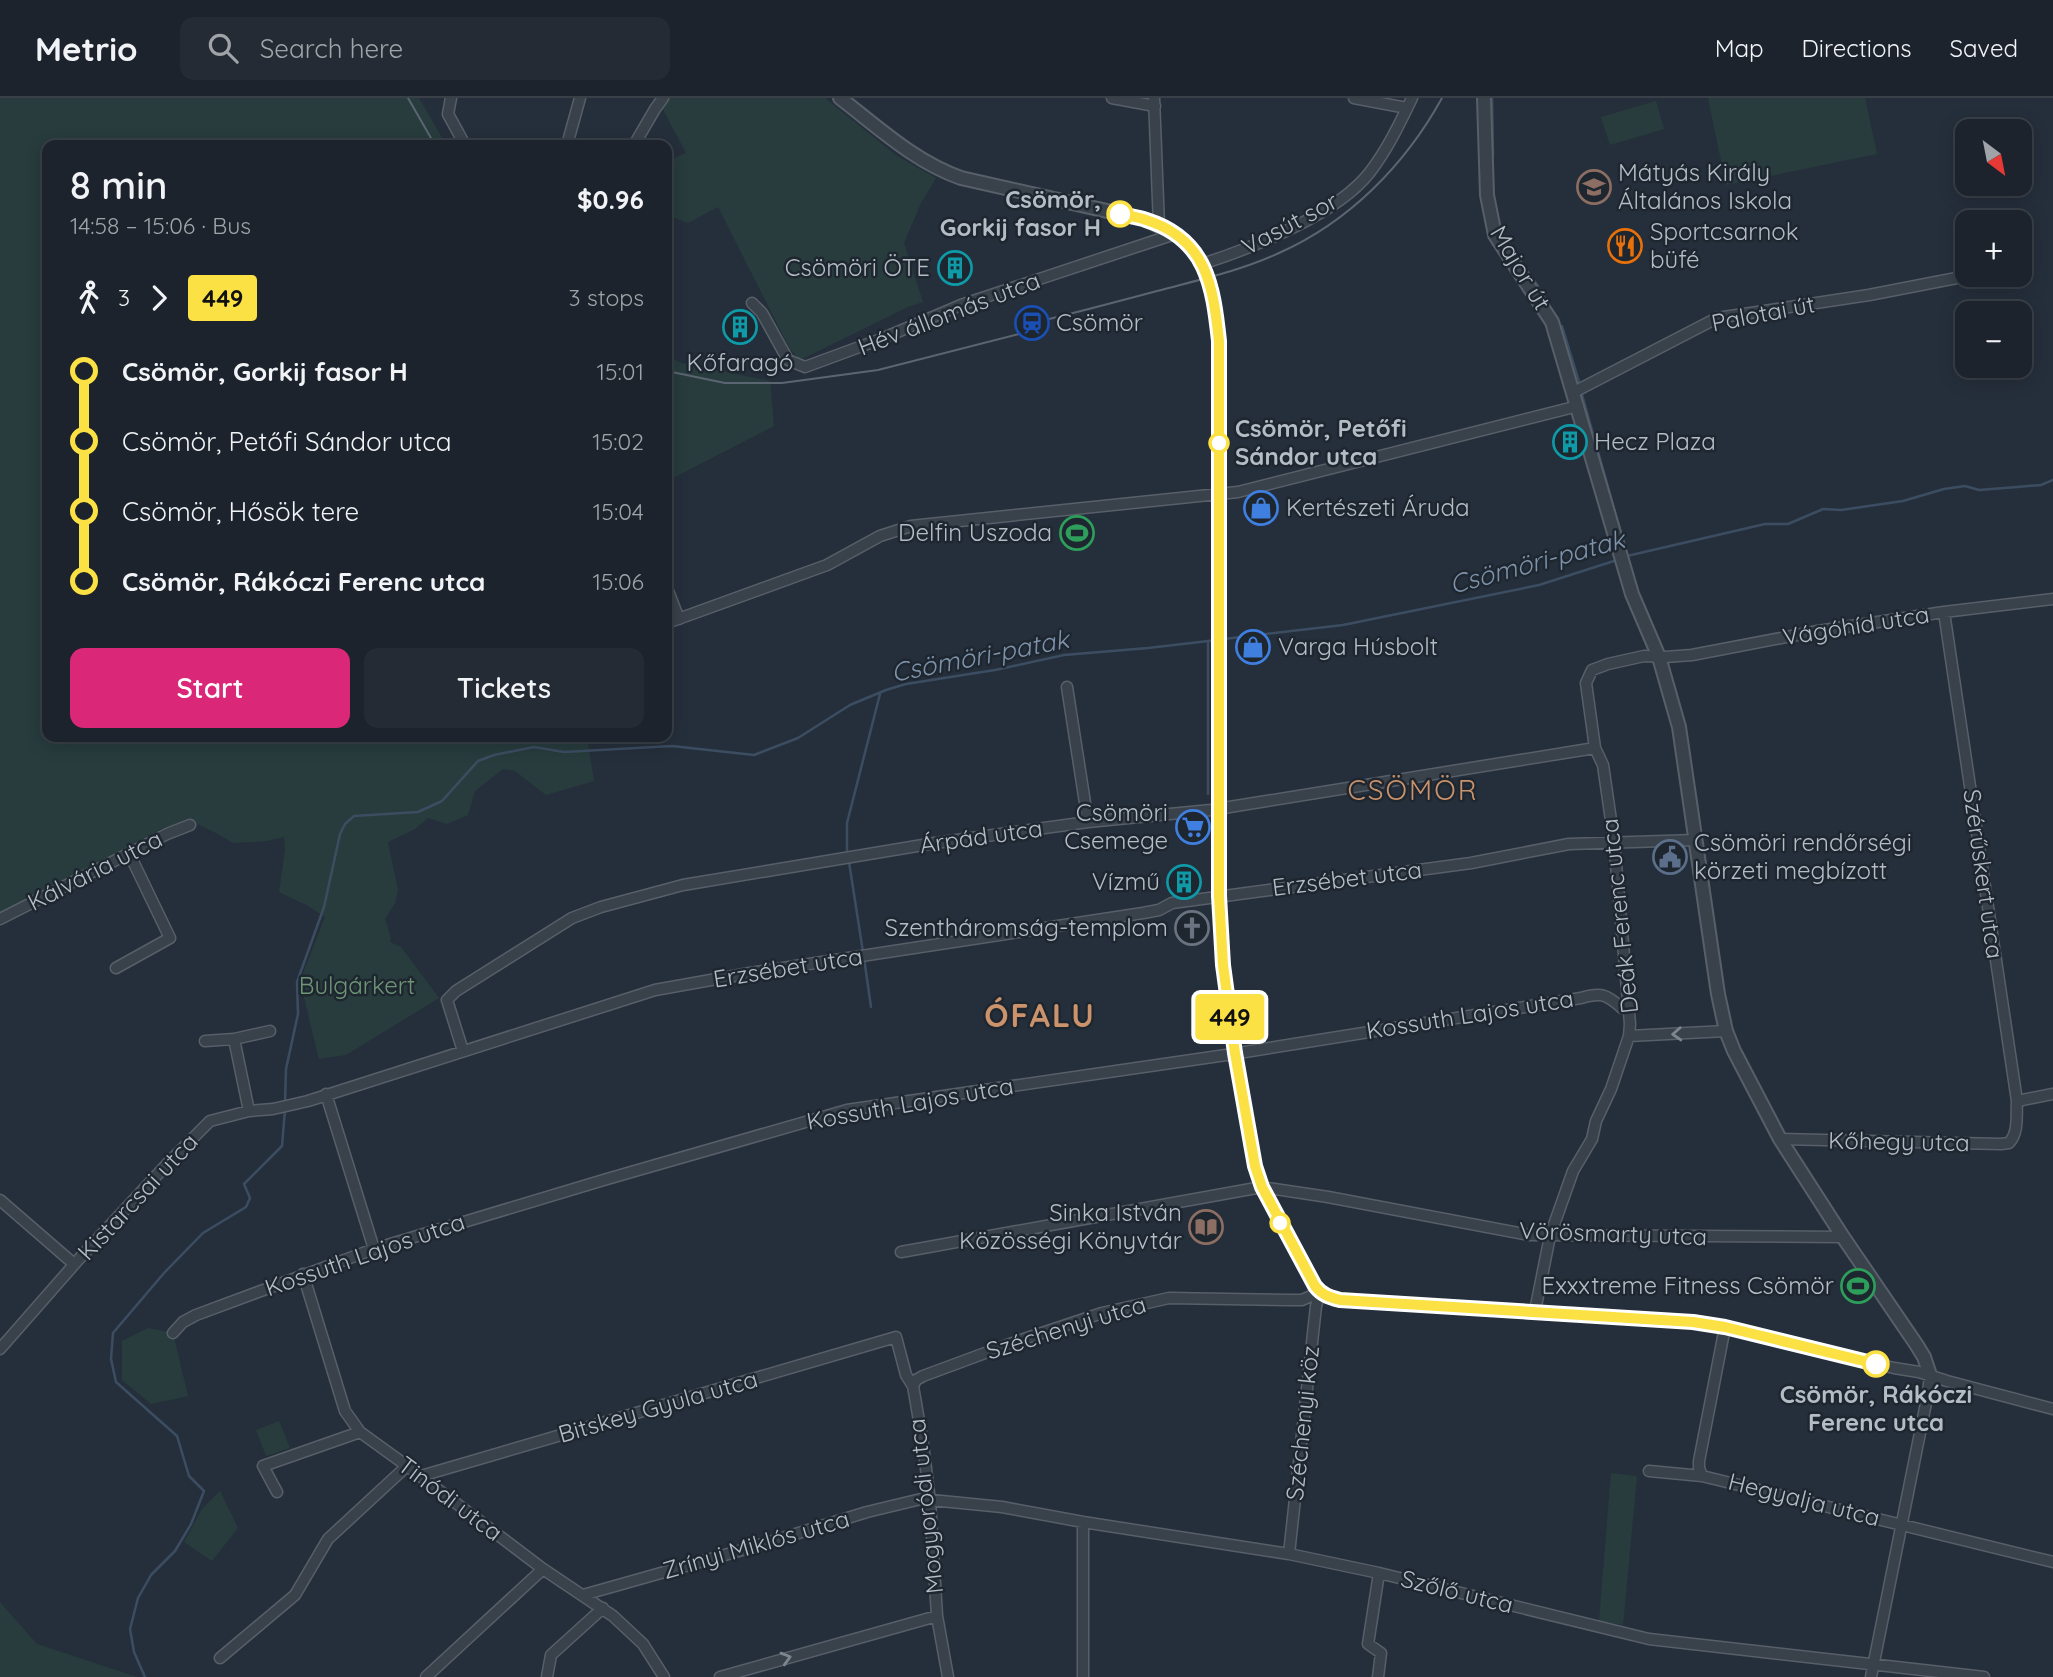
<!DOCTYPE html>
<html lang="en">
<head>
<meta charset="utf-8">
<style>
	:root { --surface:#1c232c; --page:#252b34; --text:#f1f3f6; --muted:#a0a4a9; --line:#3a4048; --accent:#db2777 }
	body { margin:0; font-family:Quicksand,sans-serif; background:var(--page); color:var(--text); height:100vh; display:flex; flex-direction:column; font-size:26px; white-space:nowrap }
	* { box-sizing:border-box; margin:0 }
	p { font-size:23px; color:var(--muted) }
	.icon { flex:none; width:38px; height:38px; fill:none; stroke:currentColor; stroke-width:2; stroke-linecap:round; stroke-linejoin:round }
	.map { position:relative; flex:1; overflow:hidden }
	.details { position:absolute; left:42px; top:42px; width:630px; height:602px; display:flex; flex-direction:column; background:var(--surface); border-radius:14px; box-shadow:0 4px 18px #0003,0 0 0 2px var(--line) }
	.details>* { flex:none }
	.badge { padding:0 14px; border-radius:5px; font-size:24px; line-height:46px }
	.needle { width:46px; rotate:148deg }
	.tools { position:absolute; left:1955px; top:21px; display:grid; gap:14px }
	.tools a { display:grid; place-items:center; width:77px; height:77px; border-radius:14px; background:var(--surface); box-shadow:0 4px 18px #0003,0 0 0 2px var(--line); font-size:35px }
	.map>.badge { position:absolute; translate:-50% -50%; box-shadow:0 0 0 4px #fff }
	.legs { display:flex; align-items:center; gap:10px; height:77px; padding:0 28px; font-size:23px }
	.legs p { margin-inline-start:auto }
	.headline { display:flex; align-items:center; justify-content:space-between; height:119px; padding:0 28px }
	h1 { font-size:38px; font-weight:600; line-height:52px }
	.action { display:flex; gap:14px; margin-top:auto; padding:14px 28px }
	.action a { flex:1; height:80px; border-radius:14px; background:var(--accent); color:#fff; font-size:28px; font-weight:600; line-height:80px; text-align:center }
	.action a+a { background:var(--page); color:var(--text) }
	ul { padding:0 28px; list-style:none }
	li { display:flex; align-items:center; gap:24px; height:70px; font-size:26px }
	li i { display:grid; place-items:center; width:10px; height:100%; margin:0 9px; background:currentColor }
	li i::after { content:''; width:18px; height:18px; margin:-9px; border:5px solid; border-radius:50%; background:var(--surface) }
	li p { margin-inline-start:auto }
	li:first-child i { background:linear-gradient(#0000 50%,currentColor 0) }
	li:last-child i { background:linear-gradient(currentColor 50%,#0000 0) }
	header { display:flex; align-items:center; gap:42px; box-sizing:border-box; height:98px; padding:0 35px; background:var(--surface); border-bottom:2px solid var(--line) }
	header strong { font-size:33px }
	nav { display:flex; gap:38px; margin-inline-start:auto; font-size:24px }
	.search { width:490px; height:63px; background:var(--page); display:flex; align-items:center; gap:18px; box-sizing:border-box; padding:0 24px; border-radius:14px; color:var(--muted); font-size:26px }
	.map>svg:first-child { display:block }
	.green { fill:#283c3d }
	.lines { fill:none; stroke-linecap:round; stroke-linejoin:round }
	.stream { stroke:#3c4d62; stroke-width:2.5 }
	.minor-casing { stroke:#575f69; stroke-width:13 }
	.tertiary-casing { stroke:#575f69; stroke-width:16 }
	.minor { stroke:#39414b; stroke-width:10 }
	.tertiary { stroke:#39414b; stroke-width:12 }
	.tram { stroke:#5b6572; stroke-width:2 }
	.oneway { stroke:#7d858f }
	.line-1-casing { stroke:#fff; stroke-width:16 }
	.line-1 { stroke:#fbe143; stroke-width:10 }
	.stop-1-dot { fill:#fff; stroke:#fbe143; stroke-width:3.5 }
	.labels { text-anchor:middle; stroke-width:5; stroke-linejoin:round; paint-order:stroke }
	.poi-label { font-size:24px; fill:#b4bcc6; stroke:#1e2630; text-anchor:start }
	.stop-label { font-size:24px; font-weight:bold; fill:#b4bcc6; stroke:#1e2630; text-anchor:end }
	.street-label { font-size:24px; fill:#b4bcc6; stroke:#1e2630 }
	.park-label { font-size:24px; fill:#6e9576; stroke:#1e2630 }
	.water-label { font-size:26px; font-style:italic; fill:#7e93ab; stroke:#1e2630 }
	.quarter-label { font-size:28px; letter-spacing:2px; fill:#cb936b; stroke:#1e2630 }
	.district-label { font-size:32px; font-weight:bold; letter-spacing:2px; fill:#cb936b; stroke:#1e2630 }
</style>
</head>
<body>
<header>
<strong>Metrio</strong>
<div class="search"><svg class="icon" aria-label="search" viewBox="0 0 24 24"><circle cx="10" cy="10" r="6"/><path d="M15 15l6 6"/></svg>Search here</div>
<nav><a>Map</a><a>Directions</a><a>Saved</a></nav>
</header>
<div class="map">
<svg width="2053" height="1579" viewBox="0 0 2053 1579">
	<rect width="100%" height="100%" fill="#252f3b"/>
	<path class="green" d="M0,0H419L446,47H47V639H587L594,683L546,697L515,673L503,671L475,693L468,717L447,726L428,720L415,731L388,744L398,792L395,805L385,821L391,840L390,844L401,849L439,900L346,957L319,961L300,883L325,819L308,808L279,794L285,752L284,739L267,743L233,745L218,736L193,724L190,727L165,729L0,815Z
		M667,0H825L897,58L936,80L921,105L904,145L923,204L908,209L800,262L790,251L718,109L688,125L670,118L667,123V63L686,55L661,8Z
		M1708,0H1865L1877,56L1726,87Z
		M1656,3L1664,31L1610,47L1601,19Z
		M667,258L682,265L770,283L774,328L667,383Z
		M148,1230L173,1235L188,1298L151,1306L122,1282V1243Z
		M279,1323L290,1350L266,1358L256,1332Z
		M1611,1375L1637,1378L1623,1527L1599,1523Z
		M220,1393L238,1430L212,1463L184,1444L202,1411Z
		M0,1504L37,1546L137,1579H0Z"/>
	<g class="lines">
		<path class="stream" d="M1492,0L1493,58
			M1517,159L1538,188
			M1562,228L1580,287
			M1581,293L1636,489
			M1627,458L1765,426H1788L1823,411L1841,412L1903,403L1944,391L1965,388L1979,392L2017,389L2041,387L2053,382
			M1224,541L1343,527L1539,487L1617,462
			M1670,574L1677,598
			M1208,696V543
			M847,757V725L880,596
			M849,764L863,854
			M864,860L871,909
			M285,1005L286,971L298,916L297,884L324,809L340,736L345,726L354,718L418,714L442,703L478,663L494,657L534,649L564,654L672,648L754,657L798,640L850,607L886,592L906,586L995,572L1064,557L1148,550L1217,542
			M145,1579L134,1554L130,1531L138,1500L151,1477L175,1453L191,1426L204,1393L189,1378L177,1338L116,1284L111,1261L113,1235L164,1175L203,1135L246,1109L250,1100L244,1086L282,1048L285,1012"/>
		<g class="minor-casing">
			<path id="minor" d="M451,0L448,16L465,47
				M1112,0L1155,8
				M1154,0L1159,128
				M1354,0L1407,10
				M567,47L580,0
				M634,47L655,11L663,0
				M1202,166C1252,150 1338,116 1370,74C1387,52 1400,25 1412,0
				M752,205L762,215L788,262L805,269L881,241L961,207L1175,136C1211,162 1215,202 1219,243V798L1223,867L1235,955L1255,1068L1262,1089L1315,1188L1320,1194L1329,1199L1340,1201L1709,1226L1894,1270L1919,1274L1947,1283L2053,1311
				M1574,294L1717,220L1869,197L1967,178
				M667,490L679,521
				M667,525L827,467L880,438L911,428L1238,394L1578,308
				M1067,589L1088,724
				M0,821L167,736L190,727
				M116,870L170,840L129,755
				M1629,938L1726,933
				M205,943L234,941
				M463,953L447,902L456,893L572,820L601,809L683,787L935,745L1088,724L1211,712L1595,650
				M326,996L374,1151
				M2017,1003L2053,996
				M249,1013L234,941L270,933
				M1780,1041L2001,1046L2009,1045C2019,1034 2016,1018 2017,1003L1944,514
				M0,1102L74,1166
				M901,1154L1262,1089L1328,1099L1529,1137L1843,1139
				M303,1176L345,1313L360,1334L407,1368L543,1471L613,1518L643,1546L664,1579
				M1535,1213L1550,1138L1573,1073L1592,1041L1596,1023L1611,991L1629,938L1630,926L1614,743L1603,667L1595,650L1586,585L1592,572L1608,566L1644,558L1665,559L1692,557L1818,533L1944,514L2053,501
				M1725,1229L1699,1363V1370L1702,1378L2053,1464
				M173,1235L183,1224L196,1217L374,1151L607,1081L847,1012L1226,957L1581,900C1601,894 1606,896 1622,910L1630,909
				M0,1251L79,1161L169,1064L210,1023L249,1013L273,1011L308,1003L655,892L750,875L1143,815L1159,812L1172,805L1471,765L1569,746L1696,742
				M913,1288L916,1282L923,1278L1015,1244L1102,1215L1169,1200L1291,1202H1302L1320,1194
				M1649,1373L1702,1378
				M421,1378L896,1239L906,1277L913,1288L923,1346L930,1403L937,1518L948,1579
				M277,1394L263,1368L360,1334
				M1083,1424V1579
				M1289,1456L1316,1208L1320,1194
				M583,1497L753,1449L867,1414L921,1401L1002,1409L1083,1424L1289,1456L1379,1475L1649,1541L1984,1579
				M220,1560L295,1497L328,1441L407,1368
				M426,1579L543,1471
				M547,1579L551,1557L603,1510
				M720,1579L937,1518
				M1378,1579L1381,1555L1368,1546L1379,1475
				M1871,1579L1928,1295L1930,1277"/>
		</g>
		<g class="tertiary-casing">
			<path id="tertiary" d="M840,0C879,30 915,64 961,80L1147,122L1175,136
				M1484,0L1487,97L1495,137L1552,224L1632,496L1659,559L1679,629L1718,896L1726,933L1734,953L1780,1041L1843,1139L1916,1246L1924,1259L1930,1277"/>
		</g>
		<use href="#minor" class="minor"/>
		<use href="#tertiary" class="tertiary"/>
		<path class="tram" d="M408,0L435,47
			M1033,225C1074,215 1116,204 1157,193C1198,182 1240,173 1279,155C1349,124 1405,67 1442,0
			M667,273L725,285H782L878,272L1035,232"/>
	</g>
	<defs><path id="oneway-chevron" d="M-2-3.5L2.5 0L-2 3.5" fill="none" stroke-width="1.6" stroke-linecap="round" stroke-linejoin="round" transform="scale(1.75)"/></defs>
	<g class="oneway">
		<use href="#oneway-chevron" transform="translate(1677 936) rotate(177)"/>
		<use href="#oneway-chevron" transform="translate(786 1560) rotate(-16)"/>
	</g>
	<g class="lines">
		<g class="line-1-casing">
			<path id="line-1" d="M1120,116C1128,118 1138,119 1146,122C1207,141 1213,188 1219,243V798L1223,867L1235,955L1255,1068L1262,1089L1315,1188C1322,1197 1329,1199 1340,1202L1693,1224L1725,1229L1876,1266"/>
		</g>
		<use href="#line-1" class="line-1"/>
	</g>
	<defs>
		<g id="school-ring" transform="scale(1.75)"><circle r="9.5" fill="#1e2630" stroke="#8d6e63" stroke-width="1.5"/><path d="M0-5L7-2L0 1L-7-2ZM-4 1L0 2.5L4 1V4Q0 6-4 4Z" fill="#8d6e63"/></g>
		<g id="restaurant-ring" transform="scale(1.75)"><circle r="9.5" fill="#1e2630" stroke="#e8710a" stroke-width="1.5"/><path d="M-5-6h1v4h1v-4h1v4h1v-4h1v5L-1.5 .5V6h-2V.5L-5-1ZM5-6V6H3V1.5H1.5Q1.5-4 5-6Z" fill="#e8710a"/></g>
		<g id="building-ring" transform="scale(1.75)"><circle r="9.5" fill="#1e2630" stroke="#0f9aa8" stroke-width="1.5"/><path d="M-4-6H4V6H1V3H-1V6H-4ZM-2.5-4.3h1.7v1.8h-1.7ZM.8-4.3h1.7v1.8H.8ZM-2.5-1h1.7V.8h-1.7ZM.8-1h1.7V.8H.8Z" fill="#0f9aa8"/></g>
		<g id="station-ring" transform="scale(1.75)"><circle r="9.5" fill="#1e2630" stroke="#1a4fb4" stroke-width="1.5"/><path d="M-3-6H3Q5-6 5-4V2Q5 4 3 4L4.5 6H3L1.5 4h-3L-3 6H-4.5L-3 4Q-5 4-5 2V-4Q-5-6-3-6ZM-3.5-4v3h7v-3ZM-3.5 1v1.5H-2V1ZM2 1v1.5H3.5V1Z" fill="#1a4fb4"/></g>
		<g id="shop-ring" transform="scale(1.75)"><circle r="9.5" fill="#1e2630" stroke="#3f7fe0" stroke-width="1.5"/><path d="M-5-2.5h2.3a2.7 3.5 0 0 1 5.4 0H5L5.5 6h-11ZM-1.5-2.5h3a1.5 2.3 0 0 0-3 0Z" fill="#3f7fe0"/></g>
		<g id="stadium-ring" transform="scale(1.75)"><circle r="9.5" fill="#1e2630" stroke="#2e9e5b" stroke-width="1.5"/><path d="M0-5a6.5 5 0 1 0 0 10a6.5 5 0 1 0 0-10ZM-3.5-1.8h7v3.6h-7Z" fill="#2e9e5b"/></g>
		<g id="supermarket-ring" transform="scale(1.75)"><circle r="9.5" fill="#1e2630" stroke="#3f7fe0" stroke-width="1.5"/><path d="M-6-5.5h2.5l.6 2H6L4.5 2H-2.5L-4.4-4H-6ZM-1.5 3.2a1.3 1.3 0 1 0 .1 0ZM3 3.2a1.3 1.3 0 1 0 .1 0Z" fill="#3f7fe0"/></g>
		<g id="civic-ring" transform="scale(1.75)"><circle r="9.5" fill="#1e2630" stroke="#5c6f8a" stroke-width="1.5"/><path d="M-.6-6.5H3V-4.5H.6V-3L4-1V1h2V6H-6V1h2V-1L-.6-3ZM-1.2 2.5V6h2.4V2.5Z" fill="#5c6f8a"/></g>
		<g id="church-ring" transform="scale(1.75)"><circle r="9.5" fill="#1e2630" stroke="#6b7280" stroke-width="1.5"/><path d="M-1.2-6h2.4v3.5h3.3v2.4h-3.3V6h-2.4V-.1h-3.3v-2.4h3.3Z" fill="#6b7280"/></g>
		<g id="library-ring" transform="scale(1.75)"><circle r="9.5" fill="#1e2630" stroke="#8d6e63" stroke-width="1.5"/><path d="M-6-4Q-3-5.5-.7-3.5V5Q-3 3-6 4ZM6-4Q3-5.5 .7-3.5V5Q3 3 6 4Z" fill="#8d6e63"/></g>
	</defs>
	<g fill-rule="evenodd">
		<use href="#school-ring" x="1594" y="89"/>
		<use href="#restaurant-ring" x="1625" y="148"/>
		<use href="#building-ring" x="955" y="170"/>
		<use href="#station-ring" x="1032" y="225"/>
		<use href="#building-ring" x="740" y="229"/>
		<use href="#building-ring" x="1570" y="344"/>
		<use href="#shop-ring" x="1261" y="410"/>
		<use href="#stadium-ring" x="1077" y="435"/>
		<use href="#shop-ring" x="1253" y="549"/>
		<use href="#supermarket-ring" x="1193" y="729"/>
		<use href="#civic-ring" x="1670" y="759"/>
		<use href="#building-ring" x="1184" y="784"/>
		<use href="#church-ring" x="1192" y="830"/>
		<use href="#library-ring" x="1206" y="1129"/>
		<use href="#stadium-ring" x="1858" y="1188"/>
	</g>
	<g class="stop-1-dot">
		<circle cx="1120" cy="116" r="12"/>
		<circle cx="1219" cy="345" r="9"/>
		<circle cx="1280" cy="1125" r="9"/>
		<circle cx="1876" cy="1266" r="12"/>
	</g>
	<g class="labels">
		<g class="poi-label">
			<text x="1618" y="83">Mátyás Király<tspan x="1618" dy="28">Általános Iskola</tspan></text>
			<text x="1650" y="142">Sportcsarnok<tspan x="1650" dy="28">büfé</tspan></text>
			<text x="930" y="178" text-anchor="end">Csömöri ÖTE</text>
			<text x="1056" y="233">Csömör</text>
			<text x="740" y="273" text-anchor="middle">Kőfaragó</text>
			<text x="1594" y="352">Hecz Plaza</text>
			<text x="1286" y="418">Kertészeti Áruda</text>
			<text x="1052" y="443" text-anchor="end">Delfin Uszoda</text>
			<text x="1278" y="557">Varga Húsbolt</text>
			<text x="1168" y="723" text-anchor="end">Csömöri<tspan x="1168" dy="28">Csemege</tspan></text>
			<text x="1694" y="753">Csömöri rendőrségi<tspan x="1694" dy="28">körzeti megbízott</tspan></text>
			<text x="1160" y="792" text-anchor="end">Vízmű</text>
			<text x="1168" y="838" text-anchor="end">Szentháromság-templom</text>
			<text x="1182" y="1123" text-anchor="end">Sinka István<tspan x="1182" dy="28">Közösségi Könyvtár</tspan></text>
			<text x="1834" y="1196" text-anchor="end">Exxxtreme Fitness Csömör</text>
		</g>
		<g class="stop-label">
			<text x="1101" y="110">Csömör,<tspan x="1101" dy="28">Gorkij fasor H</tspan></text>
			<text x="1235" y="339" text-anchor="start">Csömör, Petőfi<tspan x="1235" dy="28">Sándor utca</tspan></text>
			<text x="1876" y="1305" text-anchor="middle">Csömör, Rákóczi<tspan x="1876" dy="28">Ferenc utca</tspan></text>
		</g>
		<g class="street-label">
			<text transform="translate(1290 126) rotate(-28)" y="8">Vasút sor</text>
			<text transform="translate(1520 170) rotate(59)" y="8">Major út</text>
			<text transform="translate(949 216) rotate(-21)" y="8">Hév állomás utca</text>
			<text transform="translate(1763 216) rotate(-11)" y="8">Palotai út</text>
			<text transform="translate(1856 528) rotate(-9)" y="8">Vágóhíd utca</text>
			<text transform="translate(981 739) rotate(-8)" y="8">Árpád utca</text>
			<text transform="translate(95 773) rotate(-27)" y="8">Kálvária utca</text>
			<text transform="translate(1983 776) rotate(82)" y="8">Szérűskert utca</text>
			<text transform="translate(1347 781) rotate(-7)" y="8">Erzsébet utca</text>
			<text transform="translate(1620 818) rotate(-96)" y="8">Deák Ferenc utca</text>
			<text transform="translate(788 870) rotate(-9)" y="8">Erzsébet utca</text>
			<text transform="translate(1470 917) rotate(-9)" y="8">Kossuth Lajos utca</text>
			<text transform="translate(910 1006) rotate(-10)" y="8">Kossuth Lajos utca</text>
			<text transform="translate(1899 1044) rotate(1)" y="8">Kőhegy utca</text>
			<text transform="translate(138 1099) rotate(-47)" y="8">Kistarcsai utca</text>
			<text transform="translate(1613 1136) rotate(2)" y="8">Vörösmarty utca</text>
			<text transform="translate(365 1157) rotate(-19)" y="8">Kossuth Lajos utca</text>
			<text transform="translate(1066 1230) rotate(-17)" y="8">Széchenyi utca</text>
			<text transform="translate(658 1309) rotate(-16)" y="8">Bitskey Gyula utca</text>
			<text transform="translate(1303 1325) rotate(-84)" y="8">Széchenyi köz</text>
			<text transform="translate(450 1401) rotate(37)" y="8">Tinódi utca</text>
			<text transform="translate(1804 1402) rotate(14)" y="8">Hegyalja utca</text>
			<text transform="translate(926 1408) rotate(-96)" y="8">Mogyoródi utca</text>
			<text transform="translate(756 1447) rotate(-16)" y="8">Zrínyi Miklós utca</text>
			<text transform="translate(1457 1494) rotate(14)" y="8">Szőlő utca</text>
		</g>
		<g class="park-label">
			<text x="357" y="896">Bulgárkert</text>
		</g>
		<g class="water-label">
			<text transform="translate(1537 464) rotate(-15)" y="9">Csömöri-patak</text>
			<text transform="translate(980 558) rotate(-11)" y="9">Csömöri-patak</text>
		</g>
		<g class="quarter-label">
			<text x="1413" y="702">CSÖMÖR</text>
		</g>
		<g class="district-label">
			<text x="1040" y="929">ÓFALU</text>
		</g>
	</g>
</svg>
<div class="tools">
<a><svg class="needle" viewBox="-14 -14 28 28"><path d="M0-13l5 13h-10z" fill="#e53935"/><path d="M0 13l5-13h-10z" fill="#a0a4a9"/></svg></a>
<a>+</a>
<a>−</a>
</div>
<b class="badge" style="left:1230px;top:919px;background:#fbe143;color:#111">449</b>
<section class="details">
<div class="headline"><div><h1>8 min</h1><p>14:58 – 15:06 · Bus</p></div><b>$0.96</b></div>
<div class="legs"><svg class="icon" aria-label="walk" viewBox="0 0 24 24"><circle cx="13" cy="4" r="2"/><path d="M13 8l-2 6 4 7M11 14l-3 7M7 12l3-4h3l4 4"/></svg>3<svg class="icon" aria-label="forward" viewBox="0 0 24 24"><path d="M9 5l7 7-7 7"/></svg><b class="badge" style="background:#fbe143;color:#111">449</b><p>3 stops</p></div>
<ul>
<li><i style="color:#fbe143"></i><b>Csömör, Gorkij fasor H</b><p>15:01</p></li>
<li><i style="color:#fbe143"></i><span>Csömör, Petőfi Sándor utca</span><p>15:02</p></li>
<li><i style="color:#fbe143"></i><span>Csömör, Hősök tere</span><p>15:04</p></li>
<li><i style="color:#fbe143"></i><b>Csömör, Rákóczi Ferenc utca</b><p>15:06</p></li>
</ul>
<div class="action"><a>Start</a><a>Tickets</a></div>
</section>
</div>
</body>
</html>
